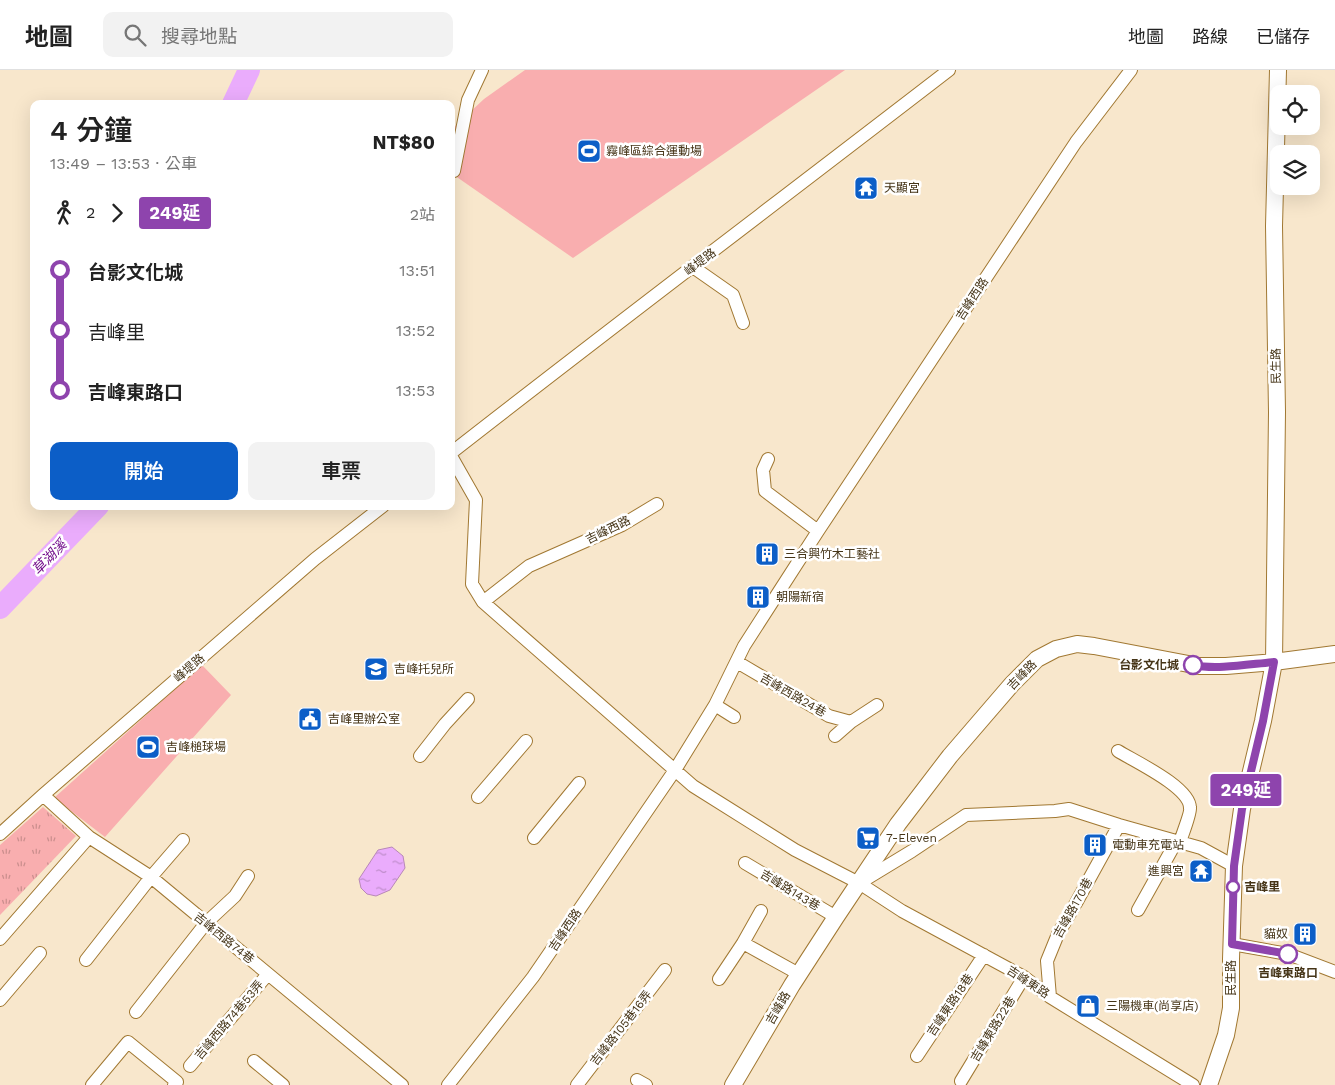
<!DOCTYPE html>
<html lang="zh-TW">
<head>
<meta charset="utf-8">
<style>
	:root { --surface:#fff; --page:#f2f2f2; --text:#222; --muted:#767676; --line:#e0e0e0; --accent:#0c5ec7 }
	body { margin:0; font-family:"Work Sans","Noto Sans TC",sans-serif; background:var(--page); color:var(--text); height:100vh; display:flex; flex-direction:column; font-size:19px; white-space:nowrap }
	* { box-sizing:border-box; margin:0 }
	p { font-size:16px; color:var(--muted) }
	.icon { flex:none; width:28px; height:28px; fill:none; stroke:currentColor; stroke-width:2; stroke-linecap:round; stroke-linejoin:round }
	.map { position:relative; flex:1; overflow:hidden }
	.details { position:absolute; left:30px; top:30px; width:425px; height:410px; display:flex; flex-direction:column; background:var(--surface); border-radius:10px; box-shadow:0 5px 20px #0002 }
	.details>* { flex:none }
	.badge { padding:0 10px; border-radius:4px; font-size:18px; line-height:32px }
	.fabs { position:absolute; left:1270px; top:15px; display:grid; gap:10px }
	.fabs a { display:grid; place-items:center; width:50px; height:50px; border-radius:10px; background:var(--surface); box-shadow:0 5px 20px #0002; font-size:25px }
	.map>.badge { position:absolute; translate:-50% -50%; box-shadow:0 0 0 2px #fff }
	.legs { display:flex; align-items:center; gap:8px; height:55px; padding:0 20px; font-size:16px }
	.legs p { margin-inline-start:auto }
	.overview { display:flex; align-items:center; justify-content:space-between; height:85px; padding:0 20px }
	h1 { font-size:28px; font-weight:600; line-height:38px }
	.action { display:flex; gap:10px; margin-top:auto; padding:10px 20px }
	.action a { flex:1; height:58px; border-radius:10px; background:var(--accent); color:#fff; font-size:20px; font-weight:600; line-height:58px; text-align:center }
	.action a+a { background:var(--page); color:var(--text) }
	ul { padding:0 20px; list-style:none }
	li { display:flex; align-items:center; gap:18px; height:60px; font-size:19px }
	li i { display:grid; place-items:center; width:8px; height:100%; margin:0 6px; background:currentColor }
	li i::after { content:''; width:12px; height:12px; margin:-6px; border:4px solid; border-radius:50%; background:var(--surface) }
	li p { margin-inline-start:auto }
	li:first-child i { background:linear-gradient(#0000 50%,currentColor 0) }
	li:last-child i { background:linear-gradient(currentColor 50%,#0000 0) }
	header { display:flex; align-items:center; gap:30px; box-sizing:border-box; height:70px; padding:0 25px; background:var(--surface); border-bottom:1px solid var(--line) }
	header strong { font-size:24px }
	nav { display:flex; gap:28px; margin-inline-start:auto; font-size:18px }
	.search { width:350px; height:45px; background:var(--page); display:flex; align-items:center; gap:12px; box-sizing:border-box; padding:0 18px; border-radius:10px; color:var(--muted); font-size:19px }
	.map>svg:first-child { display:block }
	.grass { fill:url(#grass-tufts) }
	.garden { fill:#f9aeaf }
	.water { fill:url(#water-ripples); stroke:#b888b7 }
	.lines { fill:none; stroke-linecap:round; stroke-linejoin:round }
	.river { stroke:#eaacfc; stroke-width:22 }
	.minor-casing { stroke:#a17832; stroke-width:14 }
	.tertiary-casing { stroke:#a17832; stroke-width:18 }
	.minor { stroke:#fff; stroke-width:12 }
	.tertiary { stroke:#fff; stroke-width:16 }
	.line-1-casing { stroke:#fff; stroke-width:11 }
	.line-1 { stroke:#8e44ad; stroke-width:8 }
	.stop-1-dot { fill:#fff; stroke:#8e44ad; stroke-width:2.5 }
	.labels { text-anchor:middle; stroke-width:5; stroke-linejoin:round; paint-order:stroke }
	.poi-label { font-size:12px; fill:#453417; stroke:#fff; text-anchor:start }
	.street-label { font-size:12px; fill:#453417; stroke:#fff }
	.stop-label { font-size:12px; font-weight:bold; fill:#453417; stroke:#fff; text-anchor:end }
	.water-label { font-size:14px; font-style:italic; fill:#730e8b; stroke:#fff }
</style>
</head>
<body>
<header>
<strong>地圖</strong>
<div class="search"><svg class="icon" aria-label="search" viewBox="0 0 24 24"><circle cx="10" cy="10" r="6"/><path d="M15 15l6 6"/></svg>搜尋地點</div>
<nav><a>地圖</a><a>路線</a><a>已儲存</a></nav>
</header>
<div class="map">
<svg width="1335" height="1015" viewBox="0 0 1335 1015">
	<defs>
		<pattern id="grass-tufts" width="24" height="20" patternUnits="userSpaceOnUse" patternTransform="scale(1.25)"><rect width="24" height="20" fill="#f9aeaf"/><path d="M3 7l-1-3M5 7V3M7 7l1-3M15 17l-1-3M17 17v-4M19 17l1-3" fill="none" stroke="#cb8e8d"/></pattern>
		<pattern id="water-ripples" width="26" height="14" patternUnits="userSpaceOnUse" patternTransform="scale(1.25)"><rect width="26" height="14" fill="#eaacfc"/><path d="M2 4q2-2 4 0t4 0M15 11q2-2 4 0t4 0" fill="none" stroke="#bf8dcb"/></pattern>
	</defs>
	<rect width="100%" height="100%" fill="#f8e7cc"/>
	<path class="grass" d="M43,737L76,766L0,845V775Z"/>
	<path class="garden" d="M525,0H845L573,188L451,103V60L484,29Z
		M202,595L231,625L105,767L54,728Z"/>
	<path class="water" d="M392,777L403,786L405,798L390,820L376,826L367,824L361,818L359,809L378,780Z"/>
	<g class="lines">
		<path class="river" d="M233,34L249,0
			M0,538L98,436"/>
		<g class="minor-casing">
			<path id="minor" d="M454,101L468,30L482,0
				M693,197L733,225L743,253
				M451,383C616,254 783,128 949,0
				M451,386L476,430L472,514L483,532L693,716L795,780L859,813L902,841L1024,907L1050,927L1193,1015
				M768,389L763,400L765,421L818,461
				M483,532L529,496L622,455L657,434
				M737,592L829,646L851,652
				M715,635L734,647
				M835,666L851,652L877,635
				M1118,681C1134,691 1190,717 1190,738C1191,743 1182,765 1180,772
				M420,686L445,654L468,629
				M43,725L89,767L151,807L402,1015
				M478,727L526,671
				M0,764L43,725L315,489L383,436
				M534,768L579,713
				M745,793L836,847
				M861,812L912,781L966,745L1055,741L1069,739L1119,755L1201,778L1234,796
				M1138,840L1176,772
				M0,869L89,767
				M743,873L761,841
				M1232,874L1288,884L1335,902
				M86,890L151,807L183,770
				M719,909L743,873L799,904
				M1050,927L1047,891L1058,864L1076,833L1119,755
				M0,930L40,883
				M136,942L206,853L235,826L248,806
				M917,986L984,885
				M254,991L283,1015
				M190,996L268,904
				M637,1010L646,1015
				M961,1011L1024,907
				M92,1015L128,972L177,1012L174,1015
				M448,1015L533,907L675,700L715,635L744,576L818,461L1076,72L1131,0
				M577,1015L665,900"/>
		</g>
		<g class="tertiary-casing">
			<path id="tertiary" d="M733,1015L792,915L836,847L898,754L950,686L1012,614L1037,589L1056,579L1077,574L1094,576L1199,596H1226L1274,592L1335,584
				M1209,1015L1226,965L1231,938V889L1234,796L1242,739L1263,651L1274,592L1277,342L1274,156L1278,0"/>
		</g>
		<use href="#minor" class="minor"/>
		<use href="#tertiary" class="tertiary"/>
	</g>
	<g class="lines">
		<g class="line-1-casing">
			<path id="line-1" d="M1193,595C1217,600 1250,594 1274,592L1263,651L1242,739L1234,796L1232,874L1288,884"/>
		</g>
		<use href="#line-1" class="line-1"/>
	</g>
	<defs>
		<g id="stadium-square" transform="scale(1.25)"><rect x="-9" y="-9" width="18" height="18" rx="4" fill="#0c5ec7" stroke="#fff"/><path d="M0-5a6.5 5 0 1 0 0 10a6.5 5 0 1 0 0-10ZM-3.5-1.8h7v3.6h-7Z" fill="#fff"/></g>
		<g id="temple-square" transform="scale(1.25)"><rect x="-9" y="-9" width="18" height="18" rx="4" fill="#0c5ec7" stroke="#fff"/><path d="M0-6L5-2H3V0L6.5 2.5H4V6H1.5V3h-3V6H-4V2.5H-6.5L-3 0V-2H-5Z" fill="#fff"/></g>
		<g id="building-square" transform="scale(1.25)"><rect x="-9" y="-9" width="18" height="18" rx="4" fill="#0c5ec7" stroke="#fff"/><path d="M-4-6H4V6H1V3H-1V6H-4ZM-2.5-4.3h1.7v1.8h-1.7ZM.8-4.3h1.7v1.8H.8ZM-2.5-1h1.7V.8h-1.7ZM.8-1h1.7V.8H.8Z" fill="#fff"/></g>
		<g id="school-square" transform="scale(1.25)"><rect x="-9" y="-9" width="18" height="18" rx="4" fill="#0c5ec7" stroke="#fff"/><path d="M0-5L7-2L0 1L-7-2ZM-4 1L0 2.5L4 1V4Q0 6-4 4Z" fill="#fff"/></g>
		<g id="civic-square" transform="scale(1.25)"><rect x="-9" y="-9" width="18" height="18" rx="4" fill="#0c5ec7" stroke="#fff"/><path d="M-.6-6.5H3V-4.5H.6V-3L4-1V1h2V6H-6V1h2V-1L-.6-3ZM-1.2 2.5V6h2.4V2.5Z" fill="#fff"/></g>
		<g id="supermarket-square" transform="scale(1.25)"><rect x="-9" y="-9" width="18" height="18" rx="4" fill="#0c5ec7" stroke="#fff"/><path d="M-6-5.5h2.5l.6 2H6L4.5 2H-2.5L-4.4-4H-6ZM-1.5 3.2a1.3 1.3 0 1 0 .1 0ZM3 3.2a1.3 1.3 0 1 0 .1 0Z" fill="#fff"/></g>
		<g id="shop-square" transform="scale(1.25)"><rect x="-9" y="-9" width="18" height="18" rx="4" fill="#0c5ec7" stroke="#fff"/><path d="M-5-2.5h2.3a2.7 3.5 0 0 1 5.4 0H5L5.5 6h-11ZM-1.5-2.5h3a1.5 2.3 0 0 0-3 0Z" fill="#fff"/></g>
	</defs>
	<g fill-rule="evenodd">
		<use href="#stadium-square" x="589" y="81"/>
		<use href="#temple-square" x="866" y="118"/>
		<use href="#building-square" x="767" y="484"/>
		<use href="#building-square" x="758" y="527"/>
		<use href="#school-square" x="376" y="599"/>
		<use href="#civic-square" x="310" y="649"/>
		<use href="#stadium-square" x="148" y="677"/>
		<use href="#supermarket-square" x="868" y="768"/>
		<use href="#building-square" x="1095" y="775"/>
		<use href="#temple-square" x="1201" y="801"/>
		<use href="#building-square" x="1305" y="864"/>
		<use href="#shop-square" x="1088" y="936"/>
	</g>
	<g class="stop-1-dot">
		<circle cx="1193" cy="595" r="9"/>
		<circle cx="1233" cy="817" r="6"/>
		<circle cx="1288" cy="884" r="9"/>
	</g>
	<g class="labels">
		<g class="poi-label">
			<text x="606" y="85">霧峰區綜合運動場</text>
			<text x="884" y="122">天顯宮</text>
			<text x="784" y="488">三合興竹木工藝社</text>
			<text x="776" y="531">朝陽新宿</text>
			<text x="394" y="603">吉峰托兒所</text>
			<text x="328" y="653">吉峰里辦公室</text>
			<text x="166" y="681">吉峰槌球場</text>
			<text x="886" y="772">7-Eleven</text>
			<text x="1112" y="779">電動車充電站</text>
			<text x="1184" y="805" text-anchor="end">進興宮</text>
			<text x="1288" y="868" text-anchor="end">貓奴</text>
			<text x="1106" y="940">三陽機車(尚享店)</text>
		</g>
		<g class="street-label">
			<text transform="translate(700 192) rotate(-37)" y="4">峰堤路</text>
			<text transform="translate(972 229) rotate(-57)" y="4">吉峰西路</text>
			<text transform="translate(1276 296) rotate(-91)" y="4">民生路</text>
			<text transform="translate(608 460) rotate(-26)" y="4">吉峰西路</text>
			<text transform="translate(189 598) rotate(-41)" y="4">峰堤路</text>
			<text transform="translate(1022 605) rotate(-46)" y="4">吉峰路</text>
			<text transform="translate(793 625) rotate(30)" y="4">吉峰西路24巷</text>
			<text transform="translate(790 820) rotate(31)" y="4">吉峰路143巷</text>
			<text transform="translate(1073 838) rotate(-61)" y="4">吉峰路170巷</text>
			<text transform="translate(565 860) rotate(-56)" y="4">吉峰西路</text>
			<text transform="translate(224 868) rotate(39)" y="4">吉峰西路74巷</text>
			<text transform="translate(1231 908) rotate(-90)" y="4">民生路</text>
			<text transform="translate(1028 912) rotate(33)" y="4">吉峰東路</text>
			<text transform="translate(950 935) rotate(-56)" y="4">吉峰東路18巷</text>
			<text transform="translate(778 938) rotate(-60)" y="4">吉峰路</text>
			<text transform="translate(229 950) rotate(-50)" y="4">吉峰西路74巷53弄</text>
			<text transform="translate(621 958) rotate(-52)" y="4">吉峰路105巷16弄</text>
			<text transform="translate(993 959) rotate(-59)" y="4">吉峰東路22巷</text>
		</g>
		<g class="stop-label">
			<text x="1179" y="599">台影文化城</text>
			<text x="1244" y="821" text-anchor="start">吉峰里</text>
			<text x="1288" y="907" text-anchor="middle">吉峰東路口</text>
		</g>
		<g class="water-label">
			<text transform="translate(49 487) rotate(-46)" y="5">草湖溪</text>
		</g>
	</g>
</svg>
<div class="fabs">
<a><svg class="icon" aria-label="locate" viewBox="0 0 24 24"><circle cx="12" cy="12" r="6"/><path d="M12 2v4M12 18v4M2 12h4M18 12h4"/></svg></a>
<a><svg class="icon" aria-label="layers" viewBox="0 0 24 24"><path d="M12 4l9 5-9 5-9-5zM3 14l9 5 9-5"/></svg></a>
</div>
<b class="badge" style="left:1246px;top:720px;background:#8e44ad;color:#fff">249延</b>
<section class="details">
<div class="overview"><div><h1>4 分鐘</h1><p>13:49 – 13:53 · 公車</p></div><b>NT$80</b></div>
<div class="legs"><svg class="icon" aria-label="walk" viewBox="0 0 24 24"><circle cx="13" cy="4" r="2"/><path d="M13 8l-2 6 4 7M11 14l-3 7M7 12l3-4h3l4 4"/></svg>2<svg class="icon" aria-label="forward" viewBox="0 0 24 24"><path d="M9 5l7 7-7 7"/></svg><b class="badge" style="background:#8e44ad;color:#fff">249延</b><p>2站</p></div>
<ul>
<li><i style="color:#8e44ad"></i><b>台影文化城</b><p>13:51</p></li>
<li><i style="color:#8e44ad"></i><span>吉峰里</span><p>13:52</p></li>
<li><i style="color:#8e44ad"></i><b>吉峰東路口</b><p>13:53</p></li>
</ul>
<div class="action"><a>開始</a><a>車票</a></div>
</section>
</div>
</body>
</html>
